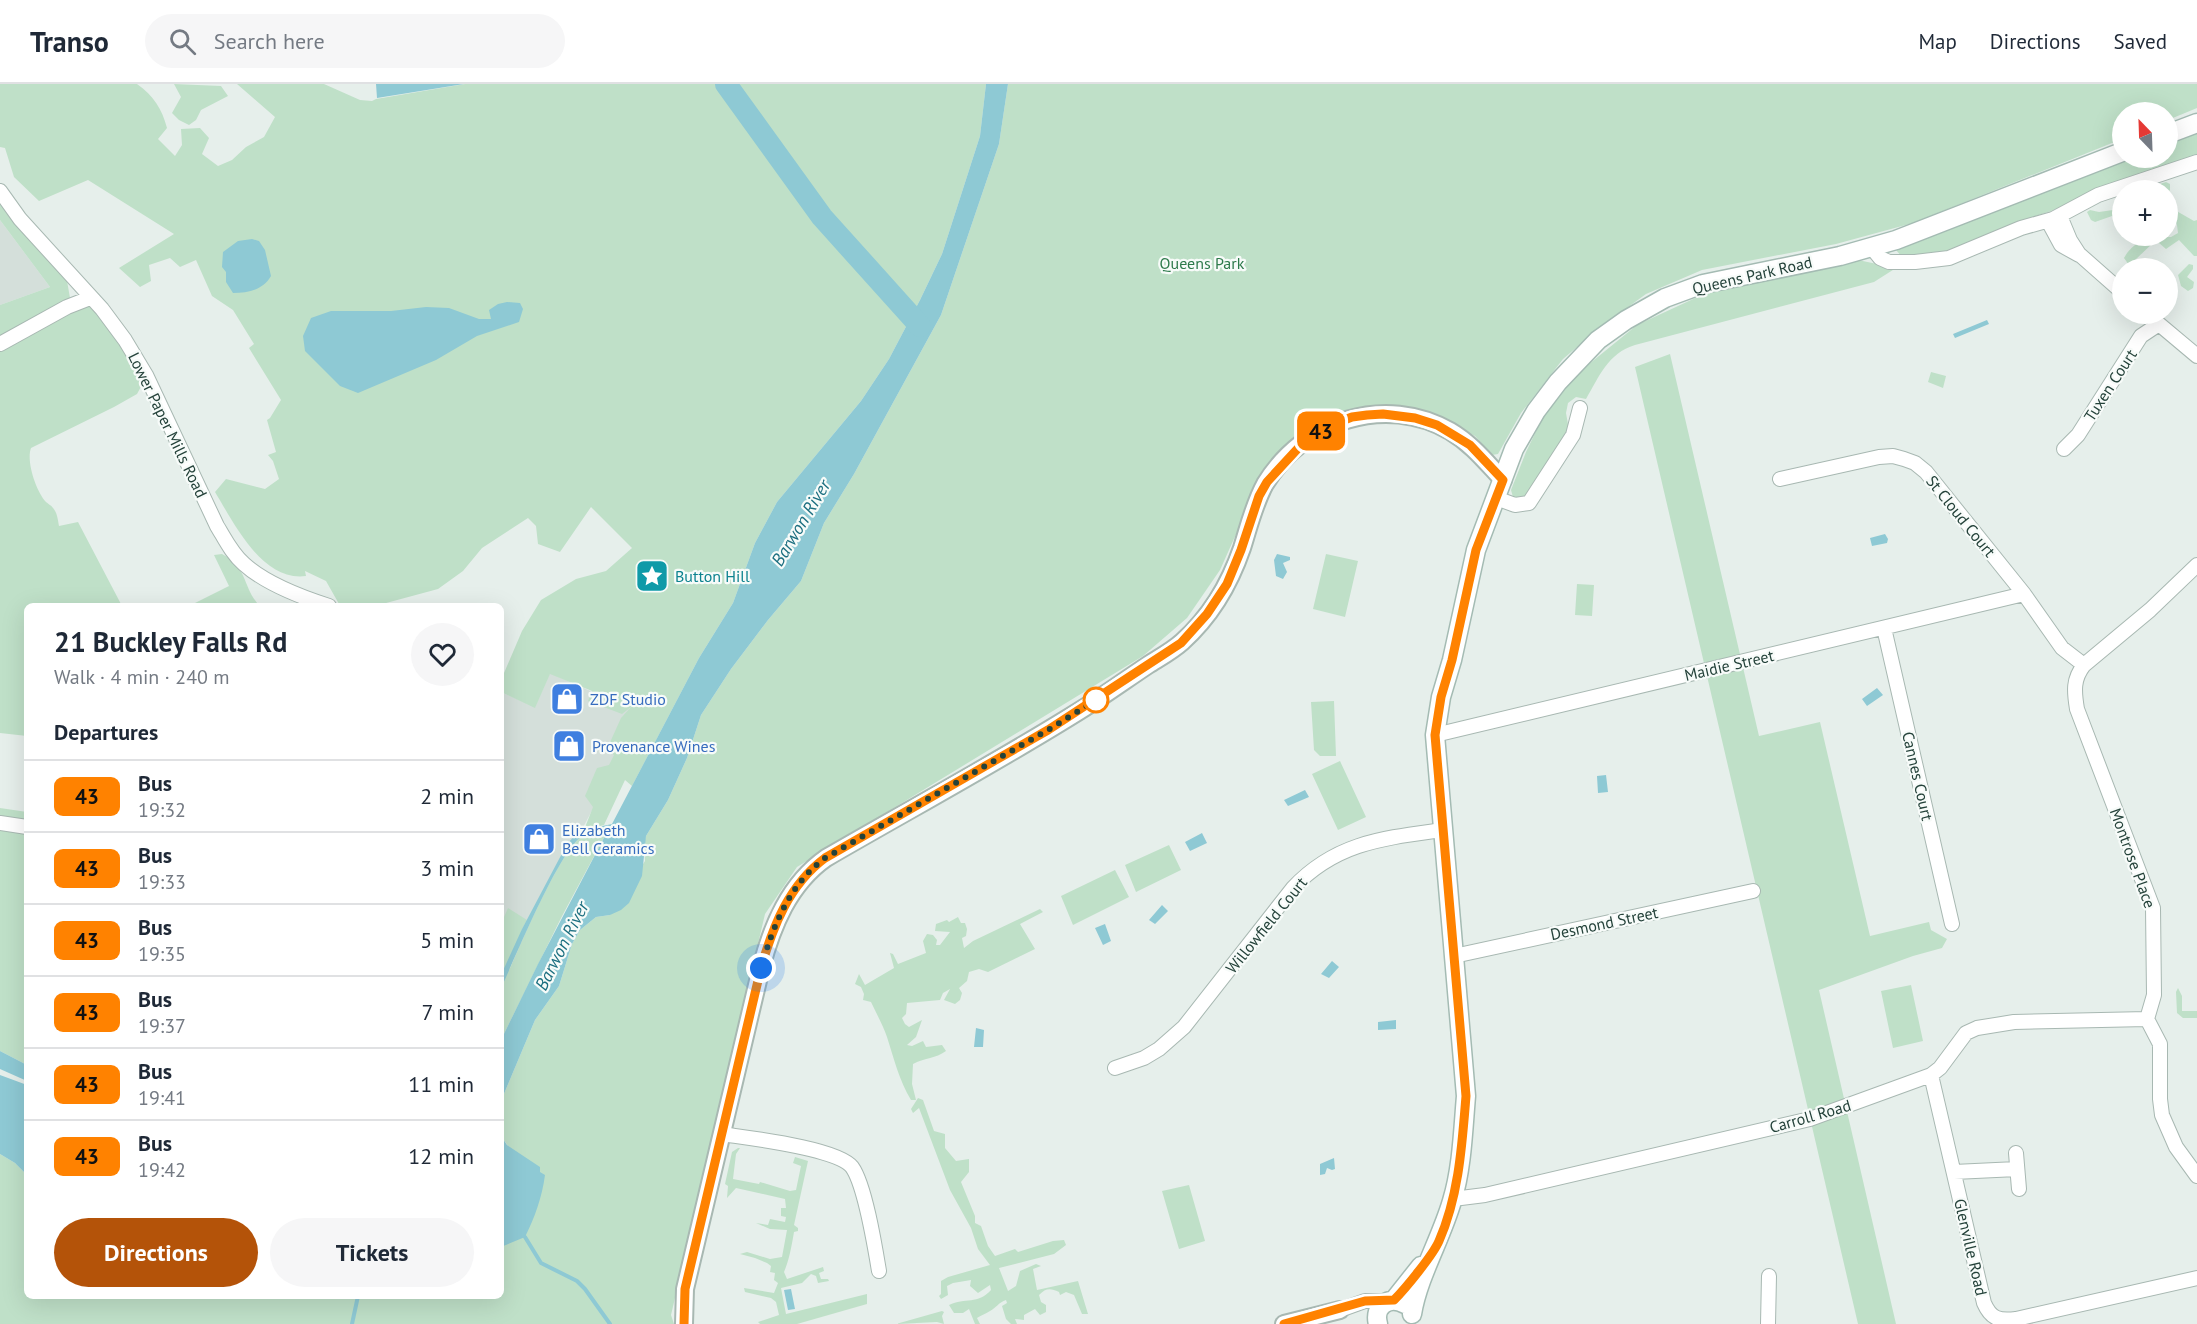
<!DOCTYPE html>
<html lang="en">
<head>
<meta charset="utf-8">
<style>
	:root { --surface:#fff; --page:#f6f6f7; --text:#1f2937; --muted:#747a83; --line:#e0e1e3; --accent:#b45309 }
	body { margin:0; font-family:"PT Sans",sans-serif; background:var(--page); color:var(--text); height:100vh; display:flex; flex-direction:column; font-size:22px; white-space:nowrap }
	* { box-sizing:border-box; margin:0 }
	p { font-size:20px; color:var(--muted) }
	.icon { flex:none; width:33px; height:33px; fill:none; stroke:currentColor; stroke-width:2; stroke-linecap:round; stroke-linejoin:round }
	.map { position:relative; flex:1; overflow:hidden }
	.details { position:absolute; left:24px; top:519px; width:480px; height:696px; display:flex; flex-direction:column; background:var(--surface); border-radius:9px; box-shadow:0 6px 24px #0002 }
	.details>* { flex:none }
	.badge { padding:0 12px; border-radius:9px; font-size:21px; line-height:39px }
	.needle { width:39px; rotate:337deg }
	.controls { position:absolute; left:2112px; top:18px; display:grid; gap:12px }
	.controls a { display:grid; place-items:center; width:66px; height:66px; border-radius:50%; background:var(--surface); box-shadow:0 6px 24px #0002; font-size:30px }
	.you { position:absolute; width:30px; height:30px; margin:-15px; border:4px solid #fff; border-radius:50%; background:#1a73e8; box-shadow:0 0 0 9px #1a73e833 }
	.map>.badge { position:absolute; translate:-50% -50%; box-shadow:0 0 0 3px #fff }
	h2 { padding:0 30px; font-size:22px; line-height:54px }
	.round { display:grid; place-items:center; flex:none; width:63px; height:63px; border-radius:32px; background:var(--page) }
	.summary { display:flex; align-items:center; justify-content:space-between; height:102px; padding:0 30px }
	h1 { font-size:28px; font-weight:800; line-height:45px }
	.button { display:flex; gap:12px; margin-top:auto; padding:12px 30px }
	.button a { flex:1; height:69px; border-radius:36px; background:var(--accent); color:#fff; font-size:24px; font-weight:800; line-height:69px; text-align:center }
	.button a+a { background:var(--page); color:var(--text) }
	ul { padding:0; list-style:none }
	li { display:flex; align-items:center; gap:18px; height:72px; padding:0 30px; border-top:2px solid var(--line) }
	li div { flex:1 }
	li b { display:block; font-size:22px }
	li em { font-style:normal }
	li .badge { min-width:66px; font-weight:700; text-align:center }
	header { display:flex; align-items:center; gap:36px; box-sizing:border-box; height:84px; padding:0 30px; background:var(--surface); border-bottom:2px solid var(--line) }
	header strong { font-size:28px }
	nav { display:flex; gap:33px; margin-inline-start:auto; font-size:21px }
	.search { width:420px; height:54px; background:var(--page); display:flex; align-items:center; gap:15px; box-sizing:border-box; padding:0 21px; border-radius:33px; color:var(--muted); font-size:22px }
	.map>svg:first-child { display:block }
	.built { fill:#d4dfda }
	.green { fill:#bfe0c8 }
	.water { fill:#8ec9d4 }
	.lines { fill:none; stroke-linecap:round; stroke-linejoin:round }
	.stream { stroke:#8ec9d4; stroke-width:4 }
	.river { stroke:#8ec9d4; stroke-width:22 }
	.minor-casing { stroke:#a8b8b2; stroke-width:16 }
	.tertiary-casing { stroke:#a8b8b2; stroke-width:20 }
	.secondary-casing { stroke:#a4bbb3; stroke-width:21 }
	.minor { stroke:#fff; stroke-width:14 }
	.tertiary { stroke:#fff; stroke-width:16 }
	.secondary { stroke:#fff; stroke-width:18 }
	.line-casing { stroke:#fff; stroke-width:14 }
	.line { stroke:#ff8200; stroke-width:9 }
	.walk { stroke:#24423a; stroke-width:6; stroke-dasharray:0 10.8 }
	.stop-dot { fill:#fff; stroke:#ff8200; stroke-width:3 }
	.labels { text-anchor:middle; stroke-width:4.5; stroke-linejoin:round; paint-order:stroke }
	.park-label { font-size:16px; fill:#2d7a4b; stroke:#f7fbf9 }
	.street-label { font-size:16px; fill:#24423a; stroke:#f7fbf9 }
	.culture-label { font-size:16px; fill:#0d838f; stroke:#f7fbf9; text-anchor:start }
	.shop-label { font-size:16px; fill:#366cbe; stroke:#f7fbf9; text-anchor:start }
	.water-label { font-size:18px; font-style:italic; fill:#1c6f80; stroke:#f7fbf9 }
</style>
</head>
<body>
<header>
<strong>Transo</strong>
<div class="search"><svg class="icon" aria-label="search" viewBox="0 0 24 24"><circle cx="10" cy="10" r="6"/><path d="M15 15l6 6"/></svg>Search here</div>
<nav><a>Map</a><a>Directions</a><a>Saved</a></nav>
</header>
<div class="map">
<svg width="2197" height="1240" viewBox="0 0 2197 1240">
	<rect width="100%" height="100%" fill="#e6efeb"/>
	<path class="built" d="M0,136L50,203L0,221Z
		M550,589L640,629L598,715L501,899V608L535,623Z"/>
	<path class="green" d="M0,0H137C154,12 162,25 167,44L158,55L175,72L182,61L181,45L200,44L209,54L202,70L218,82L232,76L246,63L264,53L275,33L237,0H324L360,16L372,17L376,15L465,0H986L980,52L942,170L920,216L889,275L861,317L777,418L755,459L733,519L699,574L632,702L625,696L604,741L584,746L593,723L585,712L597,684L609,681L614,671L607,665L621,634L631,623L622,630L588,617L592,607L550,590L535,624L501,608V596L522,547L541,516L576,495L606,487L632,464L591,423L560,468L538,460L536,442L528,434L482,464L463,487L438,505L375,522H355L352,519L339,520L326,497L305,487L306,492C262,498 234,439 215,408L226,395L265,405L279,395L273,377L268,371L276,368L267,336L270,334L281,316L249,264L254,260L233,226L212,212L196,176L180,183L170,174L149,181L151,197L140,203L119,184L174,150L88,96L39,117L14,93L5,64L0,63Z
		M174,0L221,2L228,12L201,26L196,36L189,41L179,36L172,29L181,13Z
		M1008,0H2197V24L2168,36V28H2122V55L1913,139L1836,160L1702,186L1646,210L1598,245L1563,275L1521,329L1498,370L1492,371L1475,352L1422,326L1393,322L1369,324L1321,338L1246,428L1220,486L1187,534L1143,572L797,783L765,830L671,1231L674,1240H0V1070L15,1079L27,1091V1212H501V1161L528,1081L508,1062L501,1052V1017L535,936L559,902L572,860L580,846L596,833L610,831L645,777L644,759L646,752L668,716L687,674L701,631L731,585L768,536L801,497L824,439L854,390L941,231L999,60Z
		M2197,49V72L2099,105L2051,127L2015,139L1945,171L1903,174L1896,166L2133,74H2168V60Z
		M2166,98L2170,100V106L2168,108L2141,106Z
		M0,112L66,191L70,214L64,220L0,252V221L50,203L0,136Z
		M2122,115V123L2120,126L2122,131V138L2112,132L2095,138L2091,136L2087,128L2090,126L2099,128L2113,126L2115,118Z
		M2168,118L2171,120L2173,125L2194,137L2197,136V172H2194L2179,156L2166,165L2159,159H2153L2135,176L2144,184H2131L2124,174C2129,165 2136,158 2147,157L2145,152L2171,153L2178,149L2177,141L2172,129L2168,128Z
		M1858,176L1896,184L1874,198L1635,261C1608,269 1599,293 1586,315L1576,313L1568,319L1566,329L1569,346L1528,412L1517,416L1513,413L1511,406L1526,368L1542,335L1578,289L1637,241L1704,210Z
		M2189,180L2193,181V185L2187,193L2194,198L2193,204L2188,207L2181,202L2178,191Z
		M86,214L113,247L143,299L137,310L114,323L31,364C26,377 36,407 46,418C48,420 51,421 53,424C57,428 58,436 59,442L78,438L122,522H27V652L0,649V258Z
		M1670,270L1759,652L1820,638L1870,852L1929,838L1931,846L1947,855L1942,864L1913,872L1819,906L1896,1240H1858L1635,283Z
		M1931,288L1946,292L1943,304L1928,298Z
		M222,470C249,484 242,504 260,522H189L229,502L214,471Z
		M1326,470L1358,477L1345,533L1313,525Z
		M1577,500L1594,501L1592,532L1575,531Z
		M1334,617L1336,672H1320L1314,666L1311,618Z
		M1340,677L1366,733L1338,746L1312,690Z
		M0,724L27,728V739L0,736Z
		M0,740L27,743V981L0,967Z
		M607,748L561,834L501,956V840L508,824L527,836L522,845L509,887C520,862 563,760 584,751C590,748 601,749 607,748Z
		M1169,761L1181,786L1136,808L1125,781Z
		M1115,786L1129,813L1073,841L1061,812Z
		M1040,825L1043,828L1020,840L1035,865L988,888L979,885L969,888L967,897L959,904L962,909L960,916L955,920L944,916L950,905L943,909L940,916L907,919L906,930L902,934L905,940L909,943L922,936L916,953L907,961L912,962L923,957L926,963L942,961L946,967C935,975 926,973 913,980L912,1000L916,1016H911C899,996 894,975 887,953C883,941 876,929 871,918L863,916L864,910L861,903L855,900L859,890L865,901L894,884L890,869L893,870L898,880L926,869L923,857L927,850L933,851L937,856L936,861H940L950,848L935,847L936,840L947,836L949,838L958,833L961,839H965L967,845L966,852L962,854L964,864L973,857Z
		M1911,901L1923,957L1893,964L1881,907Z
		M2178,904L2182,912V927H2197V934H2183L2177,929L2176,908Z
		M918,1014L923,1016L934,1047L945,1050V1064L956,1077L969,1075V1088L961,1098L975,1132V1139L981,1142L988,1162L995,1172L1015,1165L1018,1168L1053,1157L1064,1156L1066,1161L1054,1170L999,1184L1008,1207L1016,1202L1020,1187L1036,1180L1041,1182L1033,1185L1037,1206L1078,1197L1088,1230H1082L1074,1211L1066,1208L1060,1211L1059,1208C1050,1204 1046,1204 1039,1211L1041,1218L1046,1221V1228L1040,1231L1035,1225L1024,1231V1236L1015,1235L1017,1240H1011L1006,1235L1002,1222L1007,1219L1006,1216C999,1218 996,1224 990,1227C985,1230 982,1231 977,1234L980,1240H975L969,1225L963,1229H954L949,1221C965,1213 978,1221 991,1206L990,1201L978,1209L970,1202L971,1196L953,1199L947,1202L948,1211L941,1215L939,1212L941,1210V1197L948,1193L990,1181L978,1165L971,1144L950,1106L919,1024L913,1029L911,1025Z
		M738,1064H740L736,1070L733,1095L759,1100L760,1098L790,1107L796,1106L801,1082L793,1079L795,1073L808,1077L794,1141L798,1144V1147L794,1148C792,1160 789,1177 784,1188L787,1195L823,1183L824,1187L819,1189L821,1195H828L829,1197L818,1199L816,1192L811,1190L802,1199L781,1204L786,1230L867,1210V1220L797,1240H760L758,1238L779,1231L776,1218L771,1214L745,1208L744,1204L774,1209L778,1199L774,1196L775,1189L770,1188L771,1182L767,1179L755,1174L740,1170L747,1168L770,1175L782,1173L787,1146L770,1145L756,1139L768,1141L770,1135L785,1138L786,1133L781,1132V1124H786L785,1115L736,1104L727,1114L728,1102L725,1100L732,1068Z
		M1189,1101L1205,1157L1179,1165L1162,1107Z
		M942,1227L944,1228L942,1232L944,1240L937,1238L896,1240Z"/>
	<path class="water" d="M376,0H464L377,14Z
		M986,0H1008L999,60L941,231L854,390L824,439L801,497L768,536L731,585L701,631L687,674L668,716L646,752L642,792L629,819L621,826L610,831L596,833L580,846L572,860L559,902L535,936L501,1017V956L538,880L607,748C600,749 590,748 584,751C561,761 514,877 501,904V891L522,845L567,760L579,747L612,740L699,574L733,519L755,459L777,418L861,317L889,275L920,216L942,170L980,52Z
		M252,155L259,157L265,166L271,192C263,206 248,209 233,209L226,198V188L222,183L223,168L238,157Z
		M507,218L520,219L523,225L519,238L477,252L436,276L358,309L340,302L305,267L303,252L311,234L331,227H391L426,223L449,224L479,235H491L489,226L498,220Z
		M1987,236L1989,240L1955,254L1953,250Z
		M1885,450L1888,455L1887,459L1872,462L1870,454Z
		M1277,470L1290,473V476L1283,479L1287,488L1283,495L1276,492L1274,476Z
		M1877,604L1883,611L1867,622L1862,615Z
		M1606,691L1608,708L1598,709L1597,692Z
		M1305,706L1309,713L1288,722L1284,716Z
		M1202,749L1207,759L1190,767L1185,758Z
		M1162,821L1168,827L1155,840L1149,836Z
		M1105,840L1111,857L1103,861L1095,844Z
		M1332,877L1339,883L1329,894L1321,890Z
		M1396,936V945L1378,946V938Z
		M976,944L984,946L983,963H974Z
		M0,967L27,981V997L0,985Z
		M0,991L27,1001V1091L15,1079L0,1070Z
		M501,1052L507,1061L540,1083V1088L545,1091C542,1113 535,1133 525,1153L501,1163Z
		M1334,1074L1335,1085L1332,1086L1327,1084L1325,1090L1320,1091V1080Z
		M791,1205L795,1225L788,1226L784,1206Z"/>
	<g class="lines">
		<path class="stream" d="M525,1153L541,1179L577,1197L585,1205L610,1240
			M352,1240L358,1212"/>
		<path class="river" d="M726,0L822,133L920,242"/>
		<g class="minor-casing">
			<path id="minor" d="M0,107L20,135L102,225L125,256L146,291L217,442C225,455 232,470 244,480C265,499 304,514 329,522
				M2060,132L2070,156L2079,170L2122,208
				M2048,137L2061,161L2079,171
				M1872,164L1880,174L1889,178H1915L1949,174L2021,144L2053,135L2098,111L2197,78
				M2147,230L2197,272
				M0,260L67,223L90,214
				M2064,365L2078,351L2141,252L2159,240
				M1780,395L1879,373L1893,372L1904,375L1915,379L1926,388L2024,510L2062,564L2084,581C2073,595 2074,607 2077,625L2153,824L2154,911L2147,935L2160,960V1015L2162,1031L2176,1063L2197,1092
				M1496,414L1515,421L1529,419L1573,351L1580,324
				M1884,544L1952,840
				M2084,581L2150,526L2197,481
				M1435,651L2024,510
				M0,739L27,743
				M1454,872L1753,807
				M1115,984L1144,974L1159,965L1184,943L1293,804C1336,758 1385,754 1443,746
				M1931,991L1984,1219C1991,1235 1999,1237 2016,1235L2197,1194
				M722,1050C748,1054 837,1064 852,1083C865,1101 875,1163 879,1187
				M2016,1069L2019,1105
				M1954,1088L2017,1085
				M1453,1115L1485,1111L1810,1035L1931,991L1940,984L1966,949L1977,944L2014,938L2147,935
				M1340,1226L1365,1217H1388
				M1768,1240L1769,1192"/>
		</g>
		<g class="tertiary-casing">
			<path id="tertiary" d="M684,1240L685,1205L761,884C772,842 789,800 826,774C912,724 1000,677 1084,624C1106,610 1127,595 1148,581C1159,574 1172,567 1182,558C1210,533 1230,499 1242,464C1249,442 1254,420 1265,400C1304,336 1385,310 1450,347C1472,360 1486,378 1503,396
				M1284,1240L1340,1226"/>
		</g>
		<g class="secondary-casing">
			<path id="secondary" d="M2168,50L2197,39
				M1394,1216L1421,1182
				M1412,1230C1418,1193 1441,1155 1452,1117C1462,1084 1463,1047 1466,1012L1435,651L1441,613L1452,576L1476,466L1514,365L1536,327L1558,298L1598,256L1626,236L1665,214L1703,200L1840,172L1896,156L2122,68
				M1378,1240C1373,1222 1389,1211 1405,1220"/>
		</g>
		<use href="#minor" class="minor"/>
		<use href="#tertiary" class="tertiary"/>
		<use href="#secondary" class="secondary"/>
	</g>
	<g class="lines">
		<g class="line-casing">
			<path id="line" d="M684,1240L685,1205L761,884C773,842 789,801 825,774L1048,646L1181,559L1207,530L1227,500L1241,466L1259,412L1267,398L1302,360L1326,343L1352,333L1367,331L1383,330L1415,334L1437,341L1470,361L1503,396L1476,466L1452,576L1441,613L1435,651L1466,1012C1462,1061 1459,1111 1439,1157C1433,1171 1405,1205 1394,1216L1365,1217L1284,1240"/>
		</g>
		<use href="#line" class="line"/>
		<path class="walk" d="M761,884C773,842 789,801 825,774L1048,646L1096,616"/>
	</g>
	<defs>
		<g id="sight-square" transform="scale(1.725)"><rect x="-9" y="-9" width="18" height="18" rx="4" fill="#0f9aa8" stroke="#f7fbf9"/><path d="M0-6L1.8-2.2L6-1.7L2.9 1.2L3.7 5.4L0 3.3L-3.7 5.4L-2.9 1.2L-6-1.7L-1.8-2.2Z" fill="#fff"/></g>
		<g id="shop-square" transform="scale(1.725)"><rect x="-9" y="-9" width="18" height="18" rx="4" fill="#3f7fe0" stroke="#f7fbf9"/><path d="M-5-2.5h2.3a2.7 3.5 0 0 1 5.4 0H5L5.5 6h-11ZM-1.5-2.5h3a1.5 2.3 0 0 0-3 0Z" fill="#fff"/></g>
	</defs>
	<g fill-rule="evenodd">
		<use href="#sight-square" x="652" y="492"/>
		<use href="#shop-square" x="567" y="615"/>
		<use href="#shop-square" x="569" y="662"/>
		<use href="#shop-square" x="539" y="755"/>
	</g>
	<circle class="stop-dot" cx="1096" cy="616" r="12"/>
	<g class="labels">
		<g class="park-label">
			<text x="1202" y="185">Queens Park</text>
		</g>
		<g class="street-label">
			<text transform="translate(1752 191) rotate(-13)" y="6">Queens Park Road</text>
			<text transform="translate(2110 301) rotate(-57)" y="6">Tuxen Court</text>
			<text transform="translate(168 341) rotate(64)" y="6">Lower Paper Mills Road</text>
			<text transform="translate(1961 432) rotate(51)" y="6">St Cloud Court</text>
			<text transform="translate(1729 581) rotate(-13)" y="6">Maidie Street</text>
			<text transform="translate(1918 692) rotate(77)" y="6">Cannes Court</text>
			<text transform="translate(2133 774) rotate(70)" y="6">Montrose Place</text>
			<text transform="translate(1604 839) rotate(-12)" y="6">Desmond Street</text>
			<text transform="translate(1266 841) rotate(-51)" y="6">Willowfield Court</text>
			<text transform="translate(1810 1032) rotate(-16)" y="6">Carroll Road</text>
			<text transform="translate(1971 1163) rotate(77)" y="6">Glenville Road</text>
		</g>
		<g class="culture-label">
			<text x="675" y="498">Button Hill</text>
		</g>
		<g class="shop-label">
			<text x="590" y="621">ZDF Studio</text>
			<text x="592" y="668">Provenance Wines</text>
			<text x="562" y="752">Elizabeth<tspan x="562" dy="18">Bell Ceramics</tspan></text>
		</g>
		<g class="water-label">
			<text transform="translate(801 439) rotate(-59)" y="6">Barwon River</text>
			<text transform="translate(562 862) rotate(-63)" y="6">Barwon River</text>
		</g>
	</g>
</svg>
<div class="controls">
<a><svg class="needle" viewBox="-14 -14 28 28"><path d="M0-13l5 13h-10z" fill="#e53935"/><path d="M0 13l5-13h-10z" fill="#747a83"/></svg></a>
<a>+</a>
<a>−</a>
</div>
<div class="you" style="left:761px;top:884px"></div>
<b class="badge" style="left:1321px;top:347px;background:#ff8200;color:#111">43</b>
<section class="details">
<div class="summary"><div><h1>21 Buckley Falls Rd</h1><p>Walk · 4 min · 240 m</p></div><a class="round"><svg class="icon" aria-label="heart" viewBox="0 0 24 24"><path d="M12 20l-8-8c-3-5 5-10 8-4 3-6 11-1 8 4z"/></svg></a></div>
<h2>Departures</h2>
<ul>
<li><span class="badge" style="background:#ff8200;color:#111">43</span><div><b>Bus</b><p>19:32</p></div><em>2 min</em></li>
<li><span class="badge" style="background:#ff8200;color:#111">43</span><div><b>Bus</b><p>19:33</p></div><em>3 min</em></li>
<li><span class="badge" style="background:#ff8200;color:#111">43</span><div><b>Bus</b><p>19:35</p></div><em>5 min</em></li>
<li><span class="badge" style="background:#ff8200;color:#111">43</span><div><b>Bus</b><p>19:37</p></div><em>7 min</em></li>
<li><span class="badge" style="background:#ff8200;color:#111">43</span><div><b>Bus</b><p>19:41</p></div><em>11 min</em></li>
<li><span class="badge" style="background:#ff8200;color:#111">43</span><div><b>Bus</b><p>19:42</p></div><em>12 min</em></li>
</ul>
<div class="button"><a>Directions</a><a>Tickets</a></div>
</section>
</div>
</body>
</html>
